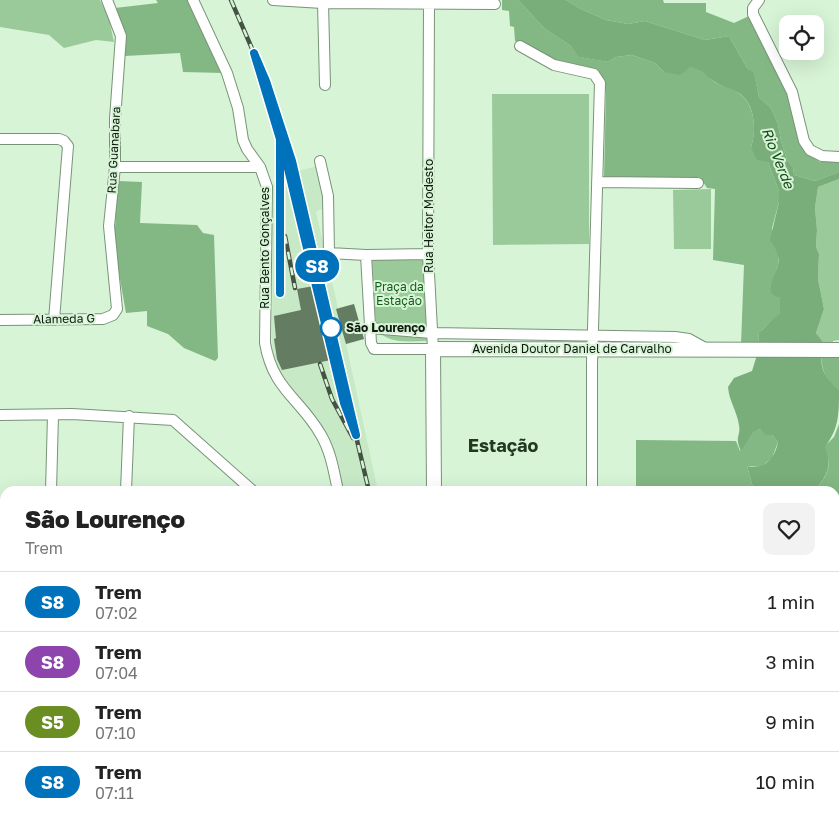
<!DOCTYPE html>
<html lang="pt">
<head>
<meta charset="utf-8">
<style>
	:root { --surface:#fff; --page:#f2f2f2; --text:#222; --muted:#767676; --line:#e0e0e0 }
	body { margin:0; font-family:"Golos Text",sans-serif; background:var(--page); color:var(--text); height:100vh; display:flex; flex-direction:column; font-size:19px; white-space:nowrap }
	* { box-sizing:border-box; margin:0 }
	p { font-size:16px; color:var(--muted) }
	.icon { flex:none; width:28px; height:28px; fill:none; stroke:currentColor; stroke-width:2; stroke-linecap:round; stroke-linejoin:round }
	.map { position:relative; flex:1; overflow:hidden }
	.panel { position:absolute; left:0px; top:486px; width:840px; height:336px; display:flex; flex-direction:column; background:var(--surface); border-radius:15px 15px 0 0; box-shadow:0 5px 20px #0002 }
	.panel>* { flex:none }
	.badge { padding:0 10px; border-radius:16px; font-size:18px; line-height:32px }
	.tools { position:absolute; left:779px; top:15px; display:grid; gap:10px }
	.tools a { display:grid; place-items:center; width:45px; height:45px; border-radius:10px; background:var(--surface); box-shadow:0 5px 20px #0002; font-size:25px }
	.map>.badge { position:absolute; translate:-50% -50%; box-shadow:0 0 0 2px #fff }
	.round { display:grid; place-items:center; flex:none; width:52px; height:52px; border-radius:10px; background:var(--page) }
	.head { display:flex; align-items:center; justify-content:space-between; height:85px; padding:0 25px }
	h1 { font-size:24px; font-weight:800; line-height:38px }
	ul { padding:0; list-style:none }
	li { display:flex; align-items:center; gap:15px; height:60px; padding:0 25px; border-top:1px solid var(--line) }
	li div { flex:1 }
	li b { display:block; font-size:19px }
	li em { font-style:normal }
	li .badge { min-width:55px; font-weight:700; text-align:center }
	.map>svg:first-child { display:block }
	.built { fill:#c7e9c6 }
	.green { fill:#9bca9a }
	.forest { fill:#83b783 }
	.water { fill:#79ad79 }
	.building { fill:#637c62 }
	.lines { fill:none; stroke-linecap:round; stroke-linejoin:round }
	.minor-casing { stroke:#799379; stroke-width:12 }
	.secondary-casing { stroke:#799379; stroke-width:16 }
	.minor { stroke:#fff; stroke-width:10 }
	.secondary { stroke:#fff; stroke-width:14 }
	.rail-casing { stroke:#435243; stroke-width:4.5 }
	.rail { stroke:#d7f4d6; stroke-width:2.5; stroke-dasharray:8; stroke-linecap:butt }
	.line-casing { stroke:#fff; stroke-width:11 }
	.line { stroke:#0072bc; stroke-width:8 }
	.stop-dot { fill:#fff; stroke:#0072bc; stroke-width:2.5 }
	.labels { text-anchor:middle; stroke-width:4; stroke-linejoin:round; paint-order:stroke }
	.street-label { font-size:12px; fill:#0f190f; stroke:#d7f4d6 }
	.park-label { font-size:12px; fill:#135e1b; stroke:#d7f4d6 }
	.stop-label { font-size:12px; font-weight:bold; fill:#0f190f; stroke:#d7f4d6; text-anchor:start }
	.water-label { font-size:14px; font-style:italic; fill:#134a18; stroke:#d7f4d6 }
	.district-label { font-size:18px; font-weight:bold; fill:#213821; stroke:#d7f4d6 }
</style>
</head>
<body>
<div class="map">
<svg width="839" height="822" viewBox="0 0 839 822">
	<rect width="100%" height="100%" fill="#d7f4d6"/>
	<path class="built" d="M317,166L326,207L316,212L338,308L354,304L364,339L346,344L378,491H344L331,443L275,364L272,342L273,185L281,176Z"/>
	<path class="green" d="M0,0H100L109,19L114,42L96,40L64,48L49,35L0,27Z
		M492,94H589V244L493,245Z
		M839,179V340L833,341V343H822L816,333L824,309L818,279L819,254L816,247L817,230L815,208L818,187Z
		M711,189V249H674L673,190Z
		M372,258H423L428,341C409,341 389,345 376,329Z
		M835,694H839V822H792L793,818H835Z"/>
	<path class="forest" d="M156,0H188L223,73L183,72L180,53L125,56L124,36L115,8L158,3Z
		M502,0H518L545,29L571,46L580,57L608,62L616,57L632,55L655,63L664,72C672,71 682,67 691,67C704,68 706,77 716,83C723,87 731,88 737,92C755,102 757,130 751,147L768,162L779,191V202L772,228L779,254L778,265L770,288L780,298V315C771,319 767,327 759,332L758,343L741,344L744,265L713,260L715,189L707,188L700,177H604L606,91L602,77L596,71L555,62L515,41L514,27L510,26L509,11L502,10Z
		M566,0H663L664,3H706V12L734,23L749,16L788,92L806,152L820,162L839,161V172L815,181L794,175L793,167L787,160L781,141L778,124L771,108L759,97L754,74L747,68L729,36L705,40L645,21L628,24L606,20L581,9Z
		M118,181L142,182L140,223L197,225L203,233L214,235L218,358L215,361L184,348L168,334L147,326V311L126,313L114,245Z
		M821,355H839V390C826,379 822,373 821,355Z
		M839,424V694H835V491H815C827,475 834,466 824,447L834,437Z
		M760,429L772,435L778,442L772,458L761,467L747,466L754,491H636V440L736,441L740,451L753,431Z
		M5,794V818H247V822H0V796Z"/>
	<path class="water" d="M518,0H566L581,9L606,20L628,24L645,21L705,40L729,36L747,68L754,73L759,97L771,108L778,124L781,141L787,160L793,167L794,175L815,181L839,172V179L818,187L815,208L817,230L816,247L819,254L818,279L824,309L816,333L822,341C820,366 820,373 839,390C839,415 839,428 825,447C833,466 827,475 815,491H754L747,466C764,471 775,458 778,442L772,435H766L760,429L753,432L741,451C734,435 741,437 739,425C737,411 729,401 728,387L734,378L752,371L757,355L759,332C767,327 771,319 780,314V298L772,294L770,288C776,264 786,263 770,240L779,202V191L768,162L757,160L751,147C757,130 755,101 737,92C730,88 722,87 715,82C703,75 707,71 690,67L680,75L664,72L655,63L632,55L616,57L608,62L579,57L571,46L545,29Z"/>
	<path class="building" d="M314,286L331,360L282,370L277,359L274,339L276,338L274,316L301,310L297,289Z
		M354,304L364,339L346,344L336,309Z"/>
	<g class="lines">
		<g class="minor-casing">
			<path id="minor" d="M193,0L227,73L238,108L243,140L247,149L260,167L267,187L265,343C273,390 300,398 321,435C331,452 334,472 338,491
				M273,0L323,3L495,4
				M759,0L753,8V14L792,92L804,141L810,150L822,156L839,157
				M323,3L325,85
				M520,46L554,65L594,74L600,83L592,364V491
				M0,139H59L64,141L68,146L54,320
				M320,161L328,196L329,253L366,255
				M115,167H260
				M597,182L698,183
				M428,254L366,255L371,343L374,349H433L428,254L429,0
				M0,320L103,319L113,315L117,309L109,226L115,167V119L121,36L107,0
				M370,328L432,333L675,337L689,339L707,349
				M0,415L72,414L173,420L253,491
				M51,491L53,415
				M126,491L129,416
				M251,818V822
				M432,818V822
				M596,818V822"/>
		</g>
		<g class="secondary-casing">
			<path id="secondary" d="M434,491L433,349L839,350
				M0,767L5,765"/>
		</g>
		<use href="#minor" class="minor"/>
		<use href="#secondary" class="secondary"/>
		<g class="rail-casing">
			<path id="rail" d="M231,0L266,81L284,132L369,491
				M285,236L295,288
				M280,293V139
				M320,364L332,399L353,438
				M0,790L5,787"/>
		</g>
		<use href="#rail" class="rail"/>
	</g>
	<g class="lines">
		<g class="line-casing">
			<path id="line" d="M280,293V139L254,53L266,81L292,161L356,435L344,403L284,152"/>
		</g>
		<use href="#line" class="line"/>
	</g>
	<circle class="stop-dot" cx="331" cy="328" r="10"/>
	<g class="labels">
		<g class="street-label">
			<text transform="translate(114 150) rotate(-87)" y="4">Rua Guanabara</text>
			<text transform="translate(429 216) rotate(-90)" y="4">Rua Heitor Modesto</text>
			<text transform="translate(265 248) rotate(-90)" y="4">Rua Bento Gonçalves</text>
			<text transform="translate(64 319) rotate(-1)" y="4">Alameda G</text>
			<text x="572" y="353">Avenida Doutor Daniel de Carvalho</text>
		</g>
		<g class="park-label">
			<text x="399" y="291">Praça da<tspan x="399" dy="14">Estação</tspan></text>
		</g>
		<g class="stop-label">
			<text x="346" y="332">São Lourenço</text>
		</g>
		<g class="water-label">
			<text transform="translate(778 158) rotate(68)" y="5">Rio Verde</text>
		</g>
		<g class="district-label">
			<text x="503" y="452">Estação</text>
		</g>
	</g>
</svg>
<div class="tools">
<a><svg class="icon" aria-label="locate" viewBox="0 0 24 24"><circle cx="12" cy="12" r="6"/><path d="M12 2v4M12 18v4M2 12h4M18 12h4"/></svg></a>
</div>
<b class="badge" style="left:317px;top:266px;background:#0072bc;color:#fff">S8</b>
<section class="panel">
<div class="head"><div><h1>São Lourenço</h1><p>Trem</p></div><a class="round"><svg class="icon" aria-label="heart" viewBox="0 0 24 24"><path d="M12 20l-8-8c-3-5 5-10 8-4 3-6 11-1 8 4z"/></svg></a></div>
<ul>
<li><span class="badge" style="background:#0072bc;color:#fff">S8</span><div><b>Trem</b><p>07:02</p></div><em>1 min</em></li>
<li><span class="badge" style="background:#8e44ad;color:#fff">S8</span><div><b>Trem</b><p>07:04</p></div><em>3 min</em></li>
<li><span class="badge" style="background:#6b8e23;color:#fff">S5</span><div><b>Trem</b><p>07:10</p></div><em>9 min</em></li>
<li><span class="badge" style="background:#0072bc;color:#fff">S8</span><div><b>Trem</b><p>07:11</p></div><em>10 min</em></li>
</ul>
</section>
</div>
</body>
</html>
